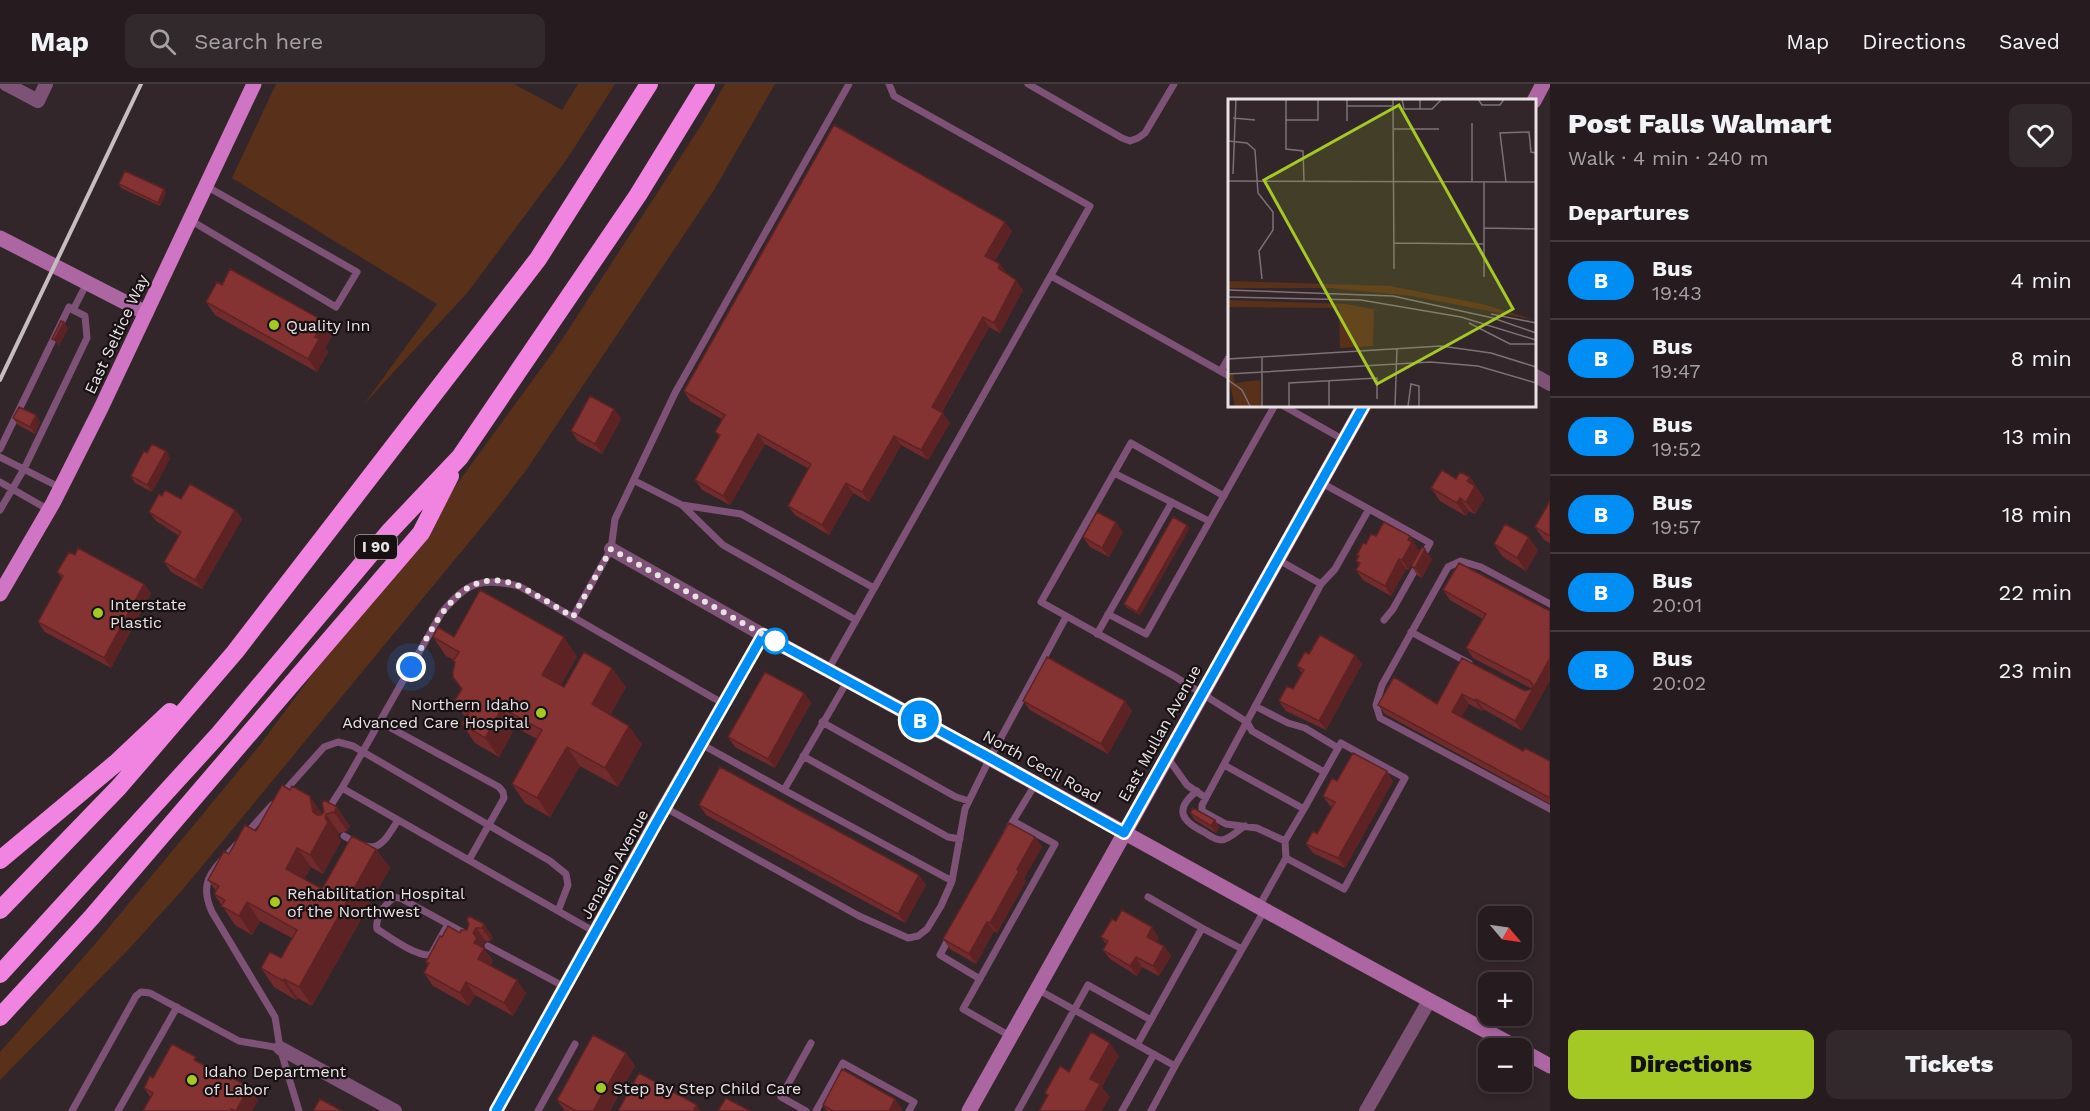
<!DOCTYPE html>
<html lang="en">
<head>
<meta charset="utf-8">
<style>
	:root { --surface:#261c20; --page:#32292d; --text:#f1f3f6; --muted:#a4a1a5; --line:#423a3e; --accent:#a4c824 }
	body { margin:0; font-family:"Work Sans",sans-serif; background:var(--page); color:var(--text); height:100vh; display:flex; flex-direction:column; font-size:22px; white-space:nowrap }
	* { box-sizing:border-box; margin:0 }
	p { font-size:20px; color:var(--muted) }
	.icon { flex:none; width:33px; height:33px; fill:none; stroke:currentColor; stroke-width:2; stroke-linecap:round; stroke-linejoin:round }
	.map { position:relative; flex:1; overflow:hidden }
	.sheet { display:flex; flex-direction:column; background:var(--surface); width:540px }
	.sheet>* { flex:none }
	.badge { padding:0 12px; border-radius:20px; font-size:21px; line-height:39px }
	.needle { width:39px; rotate:119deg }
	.buttons { position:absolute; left:1478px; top:822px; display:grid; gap:12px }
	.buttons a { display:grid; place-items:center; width:54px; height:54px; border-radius:12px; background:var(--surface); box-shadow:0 3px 9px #0003,0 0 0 2px var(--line); font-size:30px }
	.you { position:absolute; width:30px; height:30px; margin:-15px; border:4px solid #fff; border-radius:50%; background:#1a73e8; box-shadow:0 0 0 9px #1a73e833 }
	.map>.badge { position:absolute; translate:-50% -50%; box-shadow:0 0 0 3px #fff }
	h2 { padding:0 18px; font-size:22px; line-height:54px }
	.round { display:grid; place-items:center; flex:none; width:63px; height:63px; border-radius:12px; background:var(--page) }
	.summary { display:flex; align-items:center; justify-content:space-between; height:102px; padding:0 18px }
	h1 { font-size:28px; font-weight:800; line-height:45px }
	.cta { display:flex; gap:12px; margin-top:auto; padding:12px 18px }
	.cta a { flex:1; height:69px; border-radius:12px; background:var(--accent); color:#111; font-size:24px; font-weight:800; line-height:69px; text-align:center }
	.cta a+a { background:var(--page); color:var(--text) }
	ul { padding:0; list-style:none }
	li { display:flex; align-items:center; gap:18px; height:78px; padding:0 18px; border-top:2px solid var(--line) }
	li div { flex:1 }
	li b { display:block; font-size:22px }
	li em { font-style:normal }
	li .badge { min-width:66px; font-weight:700; text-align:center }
	header { display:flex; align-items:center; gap:36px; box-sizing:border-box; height:84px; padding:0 30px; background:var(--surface); border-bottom:2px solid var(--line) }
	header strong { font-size:28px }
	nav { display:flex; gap:33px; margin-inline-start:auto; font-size:21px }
	.search { width:420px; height:54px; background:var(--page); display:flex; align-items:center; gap:15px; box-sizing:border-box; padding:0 21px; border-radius:12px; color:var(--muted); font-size:22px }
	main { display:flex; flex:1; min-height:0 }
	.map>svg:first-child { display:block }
	.green { fill:#59301a }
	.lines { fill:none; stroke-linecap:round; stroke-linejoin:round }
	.lane { stroke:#7e5277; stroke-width:7 }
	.street { stroke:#7e5277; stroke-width:14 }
	.secondary { stroke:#ac66a2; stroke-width:15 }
	.primary { stroke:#d075c3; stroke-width:15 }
	.highway { stroke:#f183e1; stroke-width:18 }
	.rail { stroke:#c6bdc0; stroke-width:4 }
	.wall { fill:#722b2c }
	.shaded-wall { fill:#5d2324 }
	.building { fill:#853233; stroke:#5d2324; stroke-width:1.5 }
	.line-casing { stroke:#fff; stroke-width:14 }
	.line { stroke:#008ef5; stroke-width:9 }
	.walk { stroke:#e9e1e3; stroke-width:6; stroke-dasharray:0 10.8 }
	.poi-dot { fill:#a4c824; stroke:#171113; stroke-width:2 }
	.stop-dot { fill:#fff; stroke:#008ef5; stroke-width:3 }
	.labels { text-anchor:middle; stroke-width:4.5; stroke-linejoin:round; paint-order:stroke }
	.shield { fill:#171113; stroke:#aaa3a5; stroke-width:1.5 }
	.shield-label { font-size:15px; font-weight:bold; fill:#e9e1e3 }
	.poi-label { font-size:16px; fill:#e9e1e3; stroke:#171113; text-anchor:start }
	.street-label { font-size:16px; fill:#e9e1e3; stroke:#171113 }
	.inset-road { fill:none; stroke:#7c7174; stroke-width:1.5 }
	.view { fill:#a4c824; fill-opacity:0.15; stroke:#a4c824; stroke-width:3 }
	.inset-edge { fill:none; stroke:#e9e1e3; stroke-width:3 }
</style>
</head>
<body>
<header>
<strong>Map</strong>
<div class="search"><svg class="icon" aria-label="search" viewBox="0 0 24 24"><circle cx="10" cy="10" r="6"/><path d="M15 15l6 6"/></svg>Search here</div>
<nav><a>Map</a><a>Directions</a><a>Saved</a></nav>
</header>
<main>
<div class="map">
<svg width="1550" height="1027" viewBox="0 0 1550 1027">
	<rect width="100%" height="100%" fill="#33262a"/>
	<path class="green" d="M276,0H514L562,26L578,0H615L567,75L468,208L364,320L437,220L232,94Z
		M725,0H775L714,106L527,385L494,428L184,804L129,865L0,996V968L96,859L260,661L334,561L395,485L559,260L702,40Z"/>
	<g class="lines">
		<path class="lane" d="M1028,0L1122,54L1130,57L1138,54L1145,49L1174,0
			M190,136L336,223L357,188L206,102
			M1051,192L1229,292
			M1221,287L1229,273
			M1282,321L1344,356
			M0,365L69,223L73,226
			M0,373L61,404
			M1114,389L1209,437
			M635,397L682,421L723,461L856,536
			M0,398L49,426
			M1320,398L1369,425L1335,485L1321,500
			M1224,412L1131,359L1041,518L1174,592L1247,638L1252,647L1324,688
			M682,421L741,430L874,504
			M1369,425L1430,459L1393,525L1384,536
			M0,426L24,385L87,254L85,232L73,226L87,199
			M1277,475L1321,500L1202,721V727L1226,740L1257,744L1285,757
			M1550,520L1481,483L1461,477L1448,483L1382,601L1376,621L1380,634L1550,725
			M1108,530L1146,550L1275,321
			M573,533L611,465L615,435L675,309L849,0
			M1411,548L1469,579
			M1097,550L1172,418
			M828,586L1090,122L894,12L889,0
			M1255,622L1288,639L1305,644L1338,664
			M380,638L499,703L503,708L504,714L469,776
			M822,638L956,713L969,717
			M701,660L784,706L848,596
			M803,672L948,753L960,755
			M1167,673L1187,701L1206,714
			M1224,681L1304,725L1285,757L1286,774L1258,824
			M784,706L952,797L965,725L990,674L1066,533
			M1197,707C1174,725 1181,737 1204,748C1209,751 1215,756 1221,756C1229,756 1238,746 1245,742
			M282,710L324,663L338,658L353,662L550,777L566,790L568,801L558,827
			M664,723L859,832L908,854L918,852L927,845L941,822L952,797
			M329,728L331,721L342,704
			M1013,737L1036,699
			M1007,748L1013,737L1055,760L963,925L1010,952
			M246,750L272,721
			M344,752C375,770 380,766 398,736
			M236,761C215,785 197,795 212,828L275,933L280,964L299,1027
			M1286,774L1344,805L1405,694L1341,659L1304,725
			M1148,813L1202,844
			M448,840L431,871C415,872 391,854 377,845C375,833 385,820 395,813L402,815L468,851
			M595,848L342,704L442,528C468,498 480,493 519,502L724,620
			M950,852L940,871L980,895
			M488,862L565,903
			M1037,905L1175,982L1151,1027
			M1137,961L1202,844L1242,865
			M1175,982L1264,827
			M72,1027L136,912L141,908L150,909L239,957L280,964
			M118,1027L177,923
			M538,1027L575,960
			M806,1027L781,1013L811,959
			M816,1027L843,979L914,1018L909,1027
			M1018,1027L1088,901L1151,936
			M1122,1027L1154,970"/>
		<path class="street" d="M6,0L38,17L46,0
			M1534,291L1550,300
			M280,964L395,1027
			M496,1027L655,739L763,551L611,465
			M1366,1027L1429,917"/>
		<path class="secondary" d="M1534,17L1543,0
			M0,154L146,229
			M763,551C1016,686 1265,829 1518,964
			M1521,966L1550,982
			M969,1027L1364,321"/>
		<path class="primary" d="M0,510L53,419L101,324L254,0"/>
		<path class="highway" d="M0,776L116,679L170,628
			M0,826L119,703L235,568L538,175L649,0
			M0,890L219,650L389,448L460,373L638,111L706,0
			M0,933L91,834L421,449L450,392"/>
		<path class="rail" d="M0,296L141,0"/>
	</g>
	<path class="wall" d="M119,100L164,105L166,109L160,122L121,104Z
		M1012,147L995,177L1023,206L1000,249L989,243L942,328L950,339L928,376L901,361L869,418L853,409L829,451L795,431L788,422L809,385L765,360L730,421L702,406L695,396L719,353L715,348L722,335L690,317L684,307Z
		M222,201L324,237L333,250L325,264L328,268L317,288L215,231L206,218Z
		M614,325L621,335L602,370L578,357L571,347Z
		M13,334L40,338L35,350L18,341Z
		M166,367L170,374L152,408L135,399L131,392L147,369Z
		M1470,393L1484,415L1475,430L1469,427L1466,432L1440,417L1431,404L1456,395Z
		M162,412L235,426L242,435L202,505L171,488L164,478L179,452L156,437L149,428Z
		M1550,417V459L1544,456L1535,443Z
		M1189,445L1140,531L1126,523L1124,520Z
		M1123,448L1109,473L1090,463L1083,453Z
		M1376,452L1417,462L1416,463L1419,467L1408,486L1406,485L1391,512L1363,496L1356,486L1359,481L1356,477L1359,473L1357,471Z
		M1494,460L1538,466L1526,487L1503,473Z
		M75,471L144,500L151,509L111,584L45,548L38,538L62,494L57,488Z
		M1432,475L1422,494L1418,492L1411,482Z
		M1459,479L1550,527V596L1522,647L1483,625L1482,627L1469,620L1461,633L1523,667L1525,664L1550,677V720L1385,630L1378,621L1394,593L1437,620L1462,574L1525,607L1532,605L1473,574L1466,564L1483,535L1450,516L1443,506Z
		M433,553H454L577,572L561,601L564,603H626L610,631L642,660L618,703L580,682L550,733L525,719L512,700L537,655L515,643L499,673L475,659L462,640L466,634L454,618L461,605L455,580L453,577L454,576L446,572Z
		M1309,570L1362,580L1326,646L1286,627L1279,617L1293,605L1302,589L1297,582Z
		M804,609L811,619L775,684L735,663L728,653Z
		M1023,617H1125L1132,627L1108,670L1030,626Z
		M1337,697H1393L1345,784L1313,769L1306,760L1317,750L1332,723L1330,722L1323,712Z
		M322,719L350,742L347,747L339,749L338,753L341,757L323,790L311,783L304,795L322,805L376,765L390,784L312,922L298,914L296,916L274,903L261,884L281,874L292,854L260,837L252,851L235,841L214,810L216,807L208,796L229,770L256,747L323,729L324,728Z
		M699,721L926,801L905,839L706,731Z
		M1190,729L1215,736L1219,743L1216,749L1195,736Z
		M1035,753L1042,763L1024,794L1026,797L997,849L994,847L976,880L950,865L943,855Z
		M469,832L493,853L491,857H486L482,862L493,877L490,881L526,909L513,932L475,911L469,922L433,902L424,889L428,881L426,878L442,853L460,849L467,846L469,840Z
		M1116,837L1159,853L1156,858L1164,862L1171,872L1159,892L1142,883L1137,892L1110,875L1103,866L1106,860L1101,853Z
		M626,969L635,982L610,1027H565L557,1016Z
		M201,980L258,1016L252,1027H143L151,1014L144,1004L153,994Z
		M823,1021L902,1025L901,1027H827Z"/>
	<path class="shaded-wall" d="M164,105L166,109L160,122L158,119Z
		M1005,138L1012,147L992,182L985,172Z
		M1000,180L1007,190L998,184Z
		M1016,196L1023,206L1000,249L994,239Z
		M983,233L989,243L939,332L932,323Z
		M324,237L333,250L325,264L328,268L317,288L308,275L315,253Z
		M64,238L68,245L59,262L54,256Z
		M614,325L621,335L602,370L595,360Z
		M943,329L950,339L928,376L921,366Z
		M36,331L40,338L35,350L30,343Z
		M758,350L765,360L730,421L723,412Z
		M894,352L901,361L869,418L862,408Z
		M166,367L170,374L152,408L147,401Z
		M1470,393L1484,415L1475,430L1466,418L1467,397Z
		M846,399L853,409L829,451L822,441Z
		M1460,414L1469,427L1466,432L1457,419Z
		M235,426L242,435L202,505L195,496Z
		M1116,438L1123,448L1109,473L1102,464Z
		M1187,441L1189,445L1140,531L1137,528Z
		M1410,452L1417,462L1416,463L1419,467L1408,486L1402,476Z
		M1529,453L1538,466L1526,487L1517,474Z
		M1425,465L1432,475L1422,494L1415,484Z
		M1399,475L1406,485L1391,512L1385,502Z
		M144,500L151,509L111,584L104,574Z
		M564,553L577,572L556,610L542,591Z
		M1355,571L1362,580L1326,646L1319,637Z
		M1550,574V596L1522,647L1515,637Z
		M612,584L626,603L605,639L592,620Z
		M804,609L811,619L775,684L768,675Z
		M1462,610L1469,620L1459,638L1452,628Z
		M1476,615L1483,625L1482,627L1475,617Z
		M1125,617L1132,627L1108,670L1101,660Z
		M502,624L515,643L499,673L485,654Z
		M629,642L642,660L618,703L605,684Z
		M567,663L580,682L550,733L537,714Z
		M1387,687L1393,697L1345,784L1338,774Z
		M310,712L341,757L323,790L310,771L313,728Z
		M337,723L350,742L347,747L334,728Z
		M326,730L339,749L338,753L325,734Z
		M1215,736L1219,743L1216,749L1211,742Z
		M1035,753L1042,763L1024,794L1026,797L997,849L990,839L1017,785Z
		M297,764L311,783L299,804L286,785Z
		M376,765L390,784L312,922L299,903Z
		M919,791L926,801L905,839L898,830Z
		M247,818L260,837L252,851L239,832Z
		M987,838L994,847L976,880L969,870Z
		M484,840L493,853L491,857L482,844Z
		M1152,843L1159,853L1154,862L1147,853Z
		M476,844L486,857L482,862L493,877L487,888L478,875L474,859L473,849Z
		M1164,862L1171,872L1159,892L1153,882Z
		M1136,873L1142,883L1137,892L1130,882Z
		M284,895L298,914L296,916L283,897Z
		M517,896L526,909L513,932L504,919Z
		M466,898L475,911L469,922L460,909Z
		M1110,959L1119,972L1102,1003L1110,1013L1102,1027H1085L1090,995Z
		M626,969L635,982L610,1027H593Z
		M249,1003L258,1016L252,1027H236Z
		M895,1015L902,1025L901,1027H889Z
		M697,1021L701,1027H693Z"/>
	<path class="building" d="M834,41L1005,138L985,172L1000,180L998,184L1016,196L994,239L983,233L932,323L943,329L921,366L894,352L862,408L846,399L822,441L788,422L811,380L758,350L723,412L695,396L720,351L715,348L725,331L684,307Z
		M125,87L164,105L158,119L119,100Z
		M230,185L324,237L315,253L319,255L308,275L206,218L217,198L222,201Z
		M61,237L64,238L54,256L52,255Z
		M590,312L614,325L595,360L571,347Z
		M19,323L36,331L30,343L13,334Z
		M152,360L166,367L147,401L131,392L144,367L147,369Z
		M1442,386L1456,395L1460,388L1470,393L1467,397L1475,402L1466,418L1460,414L1457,419L1431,404Z
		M190,400L235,426L195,496L164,478L181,448L149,428L159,410L162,412L165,406L181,415Z
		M1550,417V452L1535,443Z
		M1097,428L1116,438L1102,464L1083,453Z
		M1173,433L1187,441L1137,528L1124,520Z
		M1384,438L1410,452L1408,456L1412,458L1402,476L1399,475L1385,502L1356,486L1360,479L1356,477L1359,472L1357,471L1363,459L1366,460L1371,450L1376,452Z
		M1505,440L1529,453L1517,474L1494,460Z
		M1422,463L1425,465L1415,484L1411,482Z
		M78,464L144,500L104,574L38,538L63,492L57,488L69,468L75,471Z
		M1459,479L1550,527V574L1515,637L1476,615L1475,617L1462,610L1452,628L1523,667L1525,664L1550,677V714L1378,621L1394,593L1437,620L1462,574L1525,607L1532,605L1533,601L1530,597L1466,564L1486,530L1443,506Z
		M480,506L564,553L542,591L564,603L584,568L612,584L592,620L629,642L605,684L567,663L537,714L512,700L542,646L502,624L485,654L462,640L470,627L454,618L462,605L453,593V588L455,578L453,577L459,568L433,553L438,543L454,553Z
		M1320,551L1355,571L1319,637L1279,617L1287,602L1293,605L1304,586L1297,582L1305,568L1309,570Z
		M1047,573L1125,617L1101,660L1023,617Z
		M765,588L804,609L768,675L728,653Z
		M1353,669L1387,687L1338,774L1306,760L1313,747L1317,750L1335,718L1323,712L1332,694L1337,697Z
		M720,683L919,791L898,830L699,721Z
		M282,701L290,706L292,702L310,712L313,728L317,731H321L324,728L322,719L324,716L337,723L334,728L326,730L325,734L328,738L310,771L297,764L286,785L322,805L352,752L376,765L299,903L284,895L283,897L261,884L270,868L281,874L297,846L247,818L239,832L221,822L225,816L214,810L219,802L208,796L224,767L229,770L245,741L256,747Z
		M1193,724L1215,736L1211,742L1190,729Z
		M1009,739L1035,753L1017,785L1019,787L990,839L987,838L969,870L943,855Z
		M1122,826L1152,843L1147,853L1164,862L1153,882L1136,873L1130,882L1103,866L1108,857L1101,853L1112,835L1116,837Z
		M469,832L484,840L482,844H476L473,849L477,854L474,859L484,864L478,875L517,896L504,919L466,898L460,909L424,889L429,879L426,878L440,852L442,853L448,842L460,849L461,846H467L469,840L467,836Z
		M1091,948L1110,959L1090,995L1100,1000L1085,1027H1039L1048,1011L1045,1009L1060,982L1069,988Z
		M593,951L626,969L593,1027H576L557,1016Z
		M172,960L196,973L194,976L231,996L232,994L249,1003L236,1027L231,1025L230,1027H143L153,1009L144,1004L150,992L153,994Z
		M842,985L895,1015L889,1027H833L823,1021Z
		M639,989L697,1021L693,1027H618Z
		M726,1014L750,1027H718Z
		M320,1015L342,1027H313Z"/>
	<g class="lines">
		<g class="line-casing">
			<path id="line" d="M496,1027L656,739L763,551L990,674L1124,749L1364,321"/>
		</g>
		<use href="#line" class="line"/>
		<path class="walk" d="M411,583C434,542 461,475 521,503C539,512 556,523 573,533L611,465L780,560L775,557"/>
	</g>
	<g class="poi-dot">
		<circle cx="274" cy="241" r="6"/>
		<circle cx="98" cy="529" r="6"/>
		<circle cx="541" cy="629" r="6"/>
		<circle cx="275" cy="818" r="6"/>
		<circle cx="192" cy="996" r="6"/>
		<circle cx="601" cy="1004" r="6"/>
	</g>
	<circle class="stop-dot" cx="775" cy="557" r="12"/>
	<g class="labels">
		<rect class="shield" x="355" y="451" width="42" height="24" rx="4.5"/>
		<g class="shield-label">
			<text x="376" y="468">I 90</text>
		</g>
		<g class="poi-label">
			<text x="286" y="247">Quality Inn</text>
			<text x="110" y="526">Interstate<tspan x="110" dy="18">Plastic</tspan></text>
			<text x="529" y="626" text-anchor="end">Northern Idaho<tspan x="529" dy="18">Advanced Care Hospital</tspan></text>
			<text x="287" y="815">Rehabilitation Hospital<tspan x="287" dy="18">of the Northwest</tspan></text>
			<text x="204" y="993">Idaho Department<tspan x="204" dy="18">of Labor</tspan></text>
			<text x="613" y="1010">Step By Step Child Care</text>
		</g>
		<g class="street-label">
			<text transform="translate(116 250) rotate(-65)" y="6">East Seltice Way</text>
			<text transform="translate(1159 649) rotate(-61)" y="6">East Mullan Avenue</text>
			<text transform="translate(1042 682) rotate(29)" y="6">North Cecil Road</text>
			<text transform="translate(614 780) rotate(-61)" y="6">Jenalen Avenue</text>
		</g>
	</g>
	<g transform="translate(1228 15)">
		<rect width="308" height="308" fill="#33262a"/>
		<path d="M0,182L162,187L254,205L307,221L184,197L103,189H0ZM0,201L118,205L165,214L146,211L145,247L112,249L111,209L0,208ZM0,276H5L7,284L32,281L33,307H7Z" fill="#59301a"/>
		<path class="inset-road" d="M58,0V50L75,52L76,82M165,0L166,170M174,0L176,10H192V0M250,0L254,6H272L276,0M119,7H165M192,10H204L214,0M5,19L27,21M57,21H90V0M119,22V0M244,24V82M166,30H211M0,42L19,44L27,51L30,94L45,113V131L31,152L34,180M5,75L8,0M0,82L308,83M256,83V178M278,83L272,34L301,33L303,53L308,54M256,129L308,130M166,144L256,145M0,191L165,197L265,219L308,234M0,198L133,201L233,218L308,241M263,215L308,224M241,224L282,245H308M34,258V307M0,260L213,247L263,254L308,268M0,275L202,263L250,267L308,284M0,281L14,291L22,307M61,307V284L149,279V300M101,307V281M167,307L169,249M180,307L183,285L191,287V307"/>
		<path class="view" d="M171,6L285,210L149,285L36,81Z"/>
		<rect width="308" height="308" class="inset-edge"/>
	</g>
</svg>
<div class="buttons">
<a><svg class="needle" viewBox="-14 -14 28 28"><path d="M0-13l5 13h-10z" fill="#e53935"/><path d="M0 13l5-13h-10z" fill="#a4a1a5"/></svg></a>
<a>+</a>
<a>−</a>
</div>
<div class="you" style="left:411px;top:583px"></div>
<b class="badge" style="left:920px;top:636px;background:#008ef5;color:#fff">B</b>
</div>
<section class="sheet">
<div class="summary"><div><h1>Post Falls Walmart</h1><p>Walk · 4 min · 240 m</p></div><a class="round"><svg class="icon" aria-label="heart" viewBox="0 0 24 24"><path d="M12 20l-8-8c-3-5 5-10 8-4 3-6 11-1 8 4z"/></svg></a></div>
<h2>Departures</h2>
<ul>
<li><span class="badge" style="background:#008ef5;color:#fff">B</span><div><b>Bus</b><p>19:43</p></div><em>4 min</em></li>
<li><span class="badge" style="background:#008ef5;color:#fff">B</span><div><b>Bus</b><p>19:47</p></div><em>8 min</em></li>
<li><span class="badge" style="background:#008ef5;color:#fff">B</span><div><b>Bus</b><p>19:52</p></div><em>13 min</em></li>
<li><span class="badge" style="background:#008ef5;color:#fff">B</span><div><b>Bus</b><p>19:57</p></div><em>18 min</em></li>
<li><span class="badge" style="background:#008ef5;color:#fff">B</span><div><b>Bus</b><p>20:01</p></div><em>22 min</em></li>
<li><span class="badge" style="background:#008ef5;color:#fff">B</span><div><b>Bus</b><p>20:02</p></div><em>23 min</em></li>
</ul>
<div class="cta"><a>Directions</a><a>Tickets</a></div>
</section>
</main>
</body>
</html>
